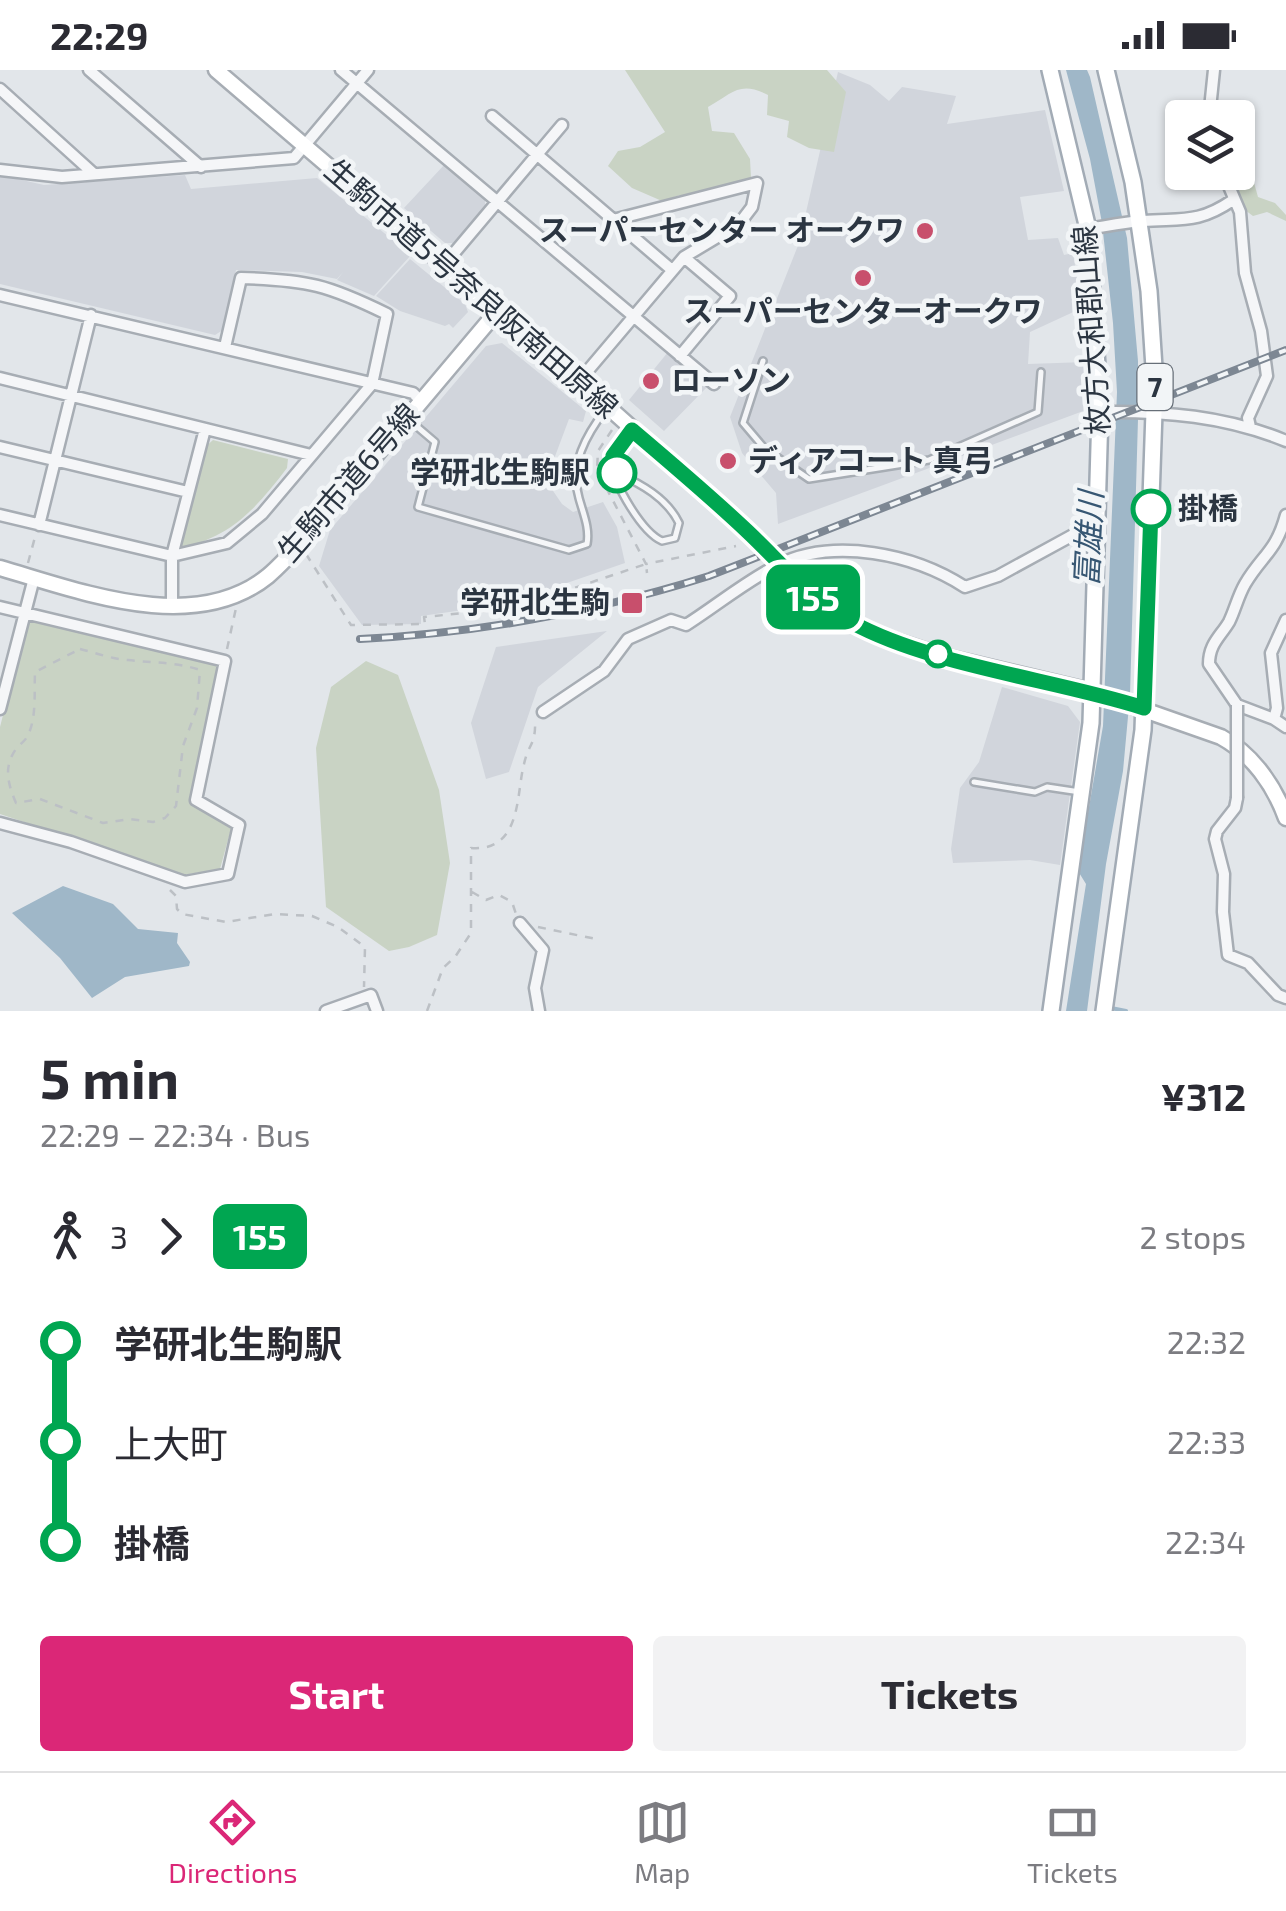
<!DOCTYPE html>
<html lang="en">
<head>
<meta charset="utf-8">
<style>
	:root { --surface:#fff; --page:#f2f2f3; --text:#2b2b33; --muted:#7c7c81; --line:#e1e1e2; --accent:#db2777 }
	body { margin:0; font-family:"Exo 2","Noto Sans JP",sans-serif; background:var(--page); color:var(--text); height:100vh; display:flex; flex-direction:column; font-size:38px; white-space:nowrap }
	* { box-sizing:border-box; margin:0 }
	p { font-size:32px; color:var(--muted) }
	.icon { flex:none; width:55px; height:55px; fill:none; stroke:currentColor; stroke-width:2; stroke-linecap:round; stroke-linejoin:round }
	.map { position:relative; height:941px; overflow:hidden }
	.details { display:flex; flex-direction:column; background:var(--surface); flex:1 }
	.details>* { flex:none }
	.badge { padding:0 20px; border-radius:15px; font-size:35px; line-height:65px }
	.tools { position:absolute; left:1165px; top:30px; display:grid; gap:20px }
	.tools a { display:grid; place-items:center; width:90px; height:90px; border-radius:10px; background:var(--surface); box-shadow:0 2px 8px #0004; font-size:50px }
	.map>.badge { position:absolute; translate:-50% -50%; box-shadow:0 0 0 5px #fff }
	.legs { display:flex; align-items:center; gap:15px; height:110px; padding:0 40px; font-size:32px }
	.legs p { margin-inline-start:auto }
	.summary { display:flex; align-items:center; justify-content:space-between; height:170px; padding:0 40px }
	h1 { font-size:55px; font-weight:700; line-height:75px }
	.primary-button { display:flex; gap:20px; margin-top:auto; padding:20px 40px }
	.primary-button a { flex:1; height:115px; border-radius:10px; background:var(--accent); color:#fff; font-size:40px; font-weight:700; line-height:115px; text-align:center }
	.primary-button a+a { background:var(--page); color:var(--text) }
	ul { padding:0 40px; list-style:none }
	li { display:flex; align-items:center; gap:35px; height:100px; font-size:38px }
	li i { display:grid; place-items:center; width:15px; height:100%; margin:0 12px; background:currentColor }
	li i::after { content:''; width:25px; height:25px; margin:-12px; border:8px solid; border-radius:50%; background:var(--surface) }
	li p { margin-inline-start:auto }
	li:first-child i { background:linear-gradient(#0000 50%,currentColor 0) }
	li:last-child i { background:linear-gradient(currentColor 50%,#0000 0) }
	.status { display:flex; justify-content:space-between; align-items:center; height:70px; padding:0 50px; background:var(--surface); direction:ltr }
	.status svg { height:28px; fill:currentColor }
	.tabs { display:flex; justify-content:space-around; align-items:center; height:140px; border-top:2px solid var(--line); background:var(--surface); font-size:28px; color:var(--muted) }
	.tabs a { display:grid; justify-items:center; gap:5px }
	.tabs .selected { color:var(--accent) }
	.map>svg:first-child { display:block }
	.built { fill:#d1d5dc }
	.green { fill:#c9d3c4 }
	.water { fill:#9fb7c8 }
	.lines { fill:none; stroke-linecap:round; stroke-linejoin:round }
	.stream { stroke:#9fb7c8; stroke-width:4 }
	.lane-casing { stroke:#a7adb4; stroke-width:10 }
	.street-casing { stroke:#a7adb4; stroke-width:15 }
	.secondary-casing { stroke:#a7adb4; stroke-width:19 }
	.primary-casing { stroke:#a2abb5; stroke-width:20 }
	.path { stroke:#bcc0c5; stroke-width:2.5; stroke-dasharray:8 8; stroke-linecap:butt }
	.lane { stroke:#f5f6f8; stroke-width:5 }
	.street { stroke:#f5f6f8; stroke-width:10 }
	.secondary { stroke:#fff; stroke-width:14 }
	.primary { stroke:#fff; stroke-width:15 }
	.rail-casing { stroke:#7d8793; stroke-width:8 }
	.rail { stroke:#f2f5f7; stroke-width:4; stroke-dasharray:11; stroke-linecap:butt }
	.street-bridge-casing { stroke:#a7adb4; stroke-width:15; stroke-linecap:butt }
	.street-bridge { stroke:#f5f6f8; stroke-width:10 }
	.line-1-casing { stroke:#fff; stroke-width:22 }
	.line-1 { stroke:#00a651; stroke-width:15 }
	.poi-dot { fill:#c84f6c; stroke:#f2f5f7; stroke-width:4 }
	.stop-1-dot { fill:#fff; stroke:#00a651; stroke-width:5 }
	.labels { text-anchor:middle; stroke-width:9; stroke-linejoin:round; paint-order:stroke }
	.shield { fill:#f2f5f7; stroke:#676f78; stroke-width:2.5 }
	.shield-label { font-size:28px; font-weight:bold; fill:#2b3541 }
	.poi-label { font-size:30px; font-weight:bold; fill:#2b3541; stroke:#f2f5f7; text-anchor:end }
	.street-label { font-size:30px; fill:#2b3541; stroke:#f2f5f7 }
	.stop-label { font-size:30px; font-weight:bold; fill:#2b3541; stroke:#f2f5f7; text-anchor:end }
	.water-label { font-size:32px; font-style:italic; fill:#375773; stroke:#f2f5f7 }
</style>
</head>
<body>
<div class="status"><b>22:29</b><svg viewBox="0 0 49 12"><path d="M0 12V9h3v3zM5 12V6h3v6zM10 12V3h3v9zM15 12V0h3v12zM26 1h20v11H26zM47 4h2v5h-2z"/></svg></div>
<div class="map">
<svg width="1286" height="941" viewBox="0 0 1286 941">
	<rect width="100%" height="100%" fill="#e2e6ea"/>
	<path class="built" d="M838,2L870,15L889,31L902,17L956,26L947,54L1045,40L1064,121L1020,127L1028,170L1058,168L1064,185L1073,183L1082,238L1030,262L1028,294L1086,292V340L778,454L776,423L742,383L730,347L799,173Z
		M445,94L485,127V137L453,173H445L404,138Z
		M0,105L44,115L185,105L191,119L317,108L411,185L374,226L337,210L343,202L337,209L302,202L236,200L223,260L215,265L0,214Z
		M410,189L465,234L468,242L453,258L449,254L445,256L400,241L376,226Z
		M502,273L586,341L583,352L569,349L551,397L549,415L562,434L573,442L603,432L617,457L625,493L506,534L421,546V554L362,555L319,496L330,460L486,276Z
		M668,282L708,316L664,361L629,330Z
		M607,561L538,617L509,702L486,709L471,653L496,577Z
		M1002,617L1068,636L1080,652L1060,795L1030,790L953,793L951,779L960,718L979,692Z"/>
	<path class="green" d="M625,0H827L846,22L834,82L809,78L787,67L789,51L767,45L768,25C739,10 732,24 708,37L712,61L734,63L750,89L751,108L718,130L680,125L662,131L632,118L608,96L618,81L640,77L665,62Z
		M1244,96L1253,109L1258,127L1275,133L1286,145V151L1267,142L1253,146L1245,140L1233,107L1238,97Z
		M213,370L288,389L287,398C255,440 231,467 178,479L204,378Z
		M35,552L218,596L191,735L228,753L231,759L220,799L183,805L0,744V657L26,554Z
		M366,591L398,605L439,720L450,793L437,865L409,877L389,881L326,837L316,678L331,617Z"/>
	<path class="water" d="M1066,0H1087L1090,7L1127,168L1138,291V349L1130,625L1123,701L1106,794L1087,941H1066L1086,814L1078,801L1103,656L1117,322L1113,253L1102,153L1090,89Z
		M63,816L113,834L138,859L178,863L177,873L190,892L189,896L125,907L92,928L60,888L12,843Z"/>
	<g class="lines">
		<path class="stream" d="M1111,938L1126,941"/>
		<g class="lane-casing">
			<path id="lane" d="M763,291L743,353L765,379L809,409L929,390L1038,342L1041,302
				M408,349L435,372L418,437L569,480L587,474C590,458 583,443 579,428C569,395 586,365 606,339
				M617,403C641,414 667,428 679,453L675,468L662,471C642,462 614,415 612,393C611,380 625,368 632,360
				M974,712L1035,722L1047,717L1080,722"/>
		</g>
		<g class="street-casing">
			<path id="street" d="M89,0L201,97
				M341,0L714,314
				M0,19L94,104
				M492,46L672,200
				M1209,48L1214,0
				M0,100L62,107L294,88L368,0
				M1223,102L1240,142L1245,203L1261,261L1267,306L1248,348L1250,357
				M1088,159C1107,156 1125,152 1143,151C1182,148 1198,154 1233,130
				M444,195L562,55
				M0,225L413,323L420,330
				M680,286L730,226L684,187
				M0,308L311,385
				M579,311L684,187L739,154L752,137L757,113L613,150
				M1100,342C1164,341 1226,346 1286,371
				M0,377L188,422
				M0,445L172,486L227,473L262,444L372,314L387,244C328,215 308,210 241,208L225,277
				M1286,445C1276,482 1262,485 1245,514C1238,526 1235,540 1229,552C1220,567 1209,574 1209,594L1237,635L1274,649L1286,657
				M39,455L91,245
				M0,537L225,591L196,730L239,755L228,804L185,812L71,772L0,753
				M172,537V486L205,359
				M0,639L34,508
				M543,642L604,601L628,569L671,550L686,555C716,536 746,511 778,495C834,467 914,484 965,517L998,506L1073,465L1096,464
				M1274,649L1277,638L1271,583L1286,550
				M1237,728L1235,738L1217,761L1215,769L1224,804L1223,842L1228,885L1248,893L1278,925L1286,928
				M520,853L543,880L535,918L539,941
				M326,941L371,925L377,941"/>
		</g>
		<g class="secondary-casing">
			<path id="secondary" d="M216,0L444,195L494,245L579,311L747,461L815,529L851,552L884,567L942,586L1090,621L1221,667C1252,684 1274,715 1286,748
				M0,498C80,521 194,566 268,506C279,497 290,484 301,474L494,245"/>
		</g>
		<g class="primary-casing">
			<path id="primary" d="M1050,0L1088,159L1100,342L1091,653L1051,941
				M1104,941L1143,660L1155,313L1149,221L1133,112L1106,0"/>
		</g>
		<path class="path" d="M612,360L598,381L597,400L646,494L736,476
			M306,484L351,555L425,554L424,547L514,538L646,494L647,503
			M28,493L35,467
			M80,579C96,583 112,589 128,590C154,593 176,592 200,600L197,638L183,676L176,736L165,748L153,752L130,749L103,753L40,729L16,733C8,714 3,697 16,679C19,675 24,672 27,667C37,649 34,622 35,602Z
			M227,579L236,538
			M170,820L176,826L177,839L182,844L226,852L275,844L312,846L338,857L365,877L364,917
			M472,822L486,830L499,825L512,832L516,844
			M538,857L596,869
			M427,941L443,898L455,887L471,863V778C522,782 516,724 524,694C529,672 536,676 535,649"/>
		<use href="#lane" class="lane"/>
		<use href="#street" class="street"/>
		<use href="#secondary" class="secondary"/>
		<use href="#primary" class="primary"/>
		<g class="rail-casing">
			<path id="rail" d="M360,569C480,563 595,542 709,506L1286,280"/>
		</g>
		<use href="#rail" class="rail"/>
		<g class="street-bridge-casing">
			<path id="street-bridge" d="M1237,635V728"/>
		</g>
		<use href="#street-bridge" class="street-bridge"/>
	</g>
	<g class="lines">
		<g class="line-1-casing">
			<path id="line-1" d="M617,403L613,386L632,360C671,393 710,426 747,461C781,493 810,529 851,552C932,596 1053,609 1144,638L1151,439"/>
		</g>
		<use href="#line-1" class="line-1"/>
	</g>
	<g class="poi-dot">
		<circle cx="925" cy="161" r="10"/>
		<circle cx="863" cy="208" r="10"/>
		<circle cx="651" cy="311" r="10"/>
		<circle cx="728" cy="391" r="10"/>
		<rect x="620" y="521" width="24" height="24" rx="5"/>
	</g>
	<g class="stop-1-dot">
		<circle cx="617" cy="403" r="18"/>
		<circle cx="1151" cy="439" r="18"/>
		<circle cx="938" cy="584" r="12"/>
	</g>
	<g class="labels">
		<rect class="shield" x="1137.5" y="294" width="35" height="46" rx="8"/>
		<g class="shield-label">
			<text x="1155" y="327">7</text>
		</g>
		<g class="poi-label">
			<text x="905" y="171">スーパーセンター オークワ</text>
			<text x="863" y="252" text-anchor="middle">スーパーセンターオークワ</text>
			<text x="671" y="321" text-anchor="start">ローソン</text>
			<text x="748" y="401" text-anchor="start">ディアコート 真弓</text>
			<text x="610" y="543">学研北生駒</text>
		</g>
		<g class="street-label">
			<text transform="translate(471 219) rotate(41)" y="10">生駒市道5号奈良阪南田原線</text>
			<text transform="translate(1092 260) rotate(-94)" y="10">枚方大和郡山線</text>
			<text transform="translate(349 413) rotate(-49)" y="10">生駒市道6号線</text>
		</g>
		<g class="stop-label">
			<text x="590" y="413">学研北生駒駅</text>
			<text x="1178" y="449" text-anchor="start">掛橋</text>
		</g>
		<g class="water-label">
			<text transform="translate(1089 469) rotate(-87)" y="11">富雄川</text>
		</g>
	</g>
</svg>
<div class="tools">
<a><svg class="icon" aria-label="layers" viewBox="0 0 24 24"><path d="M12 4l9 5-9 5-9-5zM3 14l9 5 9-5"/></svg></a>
</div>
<b class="badge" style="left:813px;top:527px;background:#00a651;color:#fff">155</b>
</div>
<section class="details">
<div class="summary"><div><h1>5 min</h1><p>22:29 – 22:34 · Bus</p></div><b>¥312</b></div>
<div class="legs"><svg class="icon" aria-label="walk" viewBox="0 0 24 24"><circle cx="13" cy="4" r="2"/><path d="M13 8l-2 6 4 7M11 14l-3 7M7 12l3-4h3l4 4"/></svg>3<svg class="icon" aria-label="forward" viewBox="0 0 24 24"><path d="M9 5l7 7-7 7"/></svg><b class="badge" style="background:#00a651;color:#fff">155</b><p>2 stops</p></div>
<ul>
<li><i style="color:#00a651"></i><b>学研北生駒駅</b><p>22:32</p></li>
<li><i style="color:#00a651"></i><span>上大町</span><p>22:33</p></li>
<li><i style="color:#00a651"></i><b>掛橋</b><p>22:34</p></li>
</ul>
<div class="primary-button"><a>Start</a><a>Tickets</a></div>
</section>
<nav class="tabs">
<a class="selected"><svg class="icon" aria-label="directions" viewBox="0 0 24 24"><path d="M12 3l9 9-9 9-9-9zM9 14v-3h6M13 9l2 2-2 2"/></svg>Directions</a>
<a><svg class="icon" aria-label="map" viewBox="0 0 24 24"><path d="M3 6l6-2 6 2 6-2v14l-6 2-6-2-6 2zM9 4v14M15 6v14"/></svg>Map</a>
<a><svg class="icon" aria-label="tickets" viewBox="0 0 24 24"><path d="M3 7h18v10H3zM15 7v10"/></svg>Tickets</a>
</nav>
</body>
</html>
